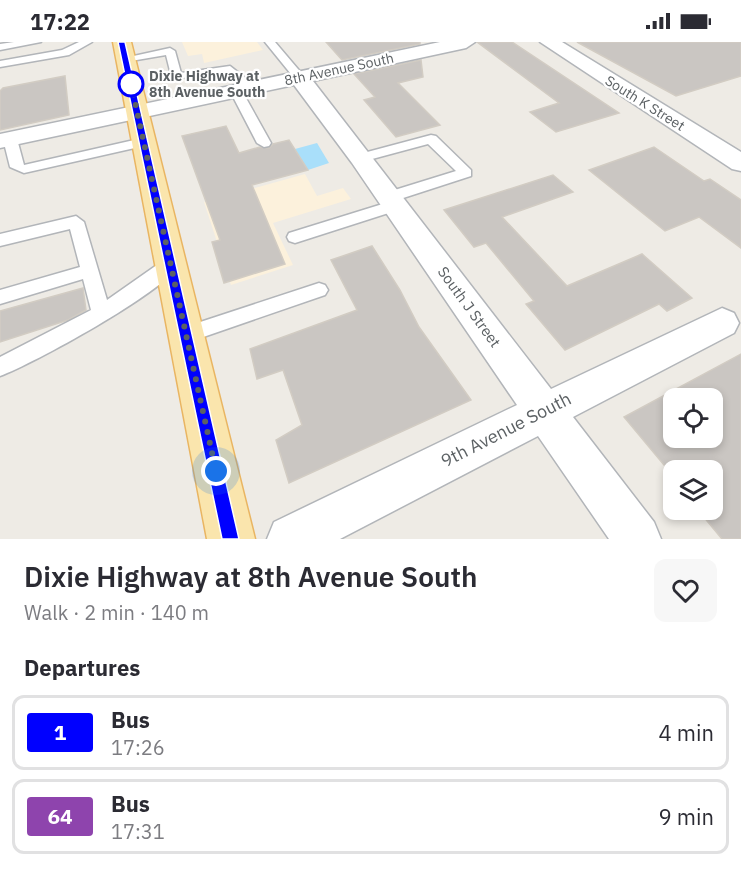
<!DOCTYPE html>
<html lang="en">
<head>
<meta charset="utf-8">
<style>
	:root { --surface:#fff; --page:#f7f7f7; --text:#2b2b33; --muted:#7c7c81; --line:#e1e1e2 }
	body { margin:0; font-family:"IBM Plex Sans",sans-serif; background:var(--page); color:var(--text); height:100vh; display:flex; flex-direction:column; font-size:22px; white-space:nowrap }
	* { box-sizing:border-box; margin:0 }
	p { font-size:20px; color:var(--muted) }
	.icon { flex:none; width:33px; height:33px; fill:none; stroke:currentColor; stroke-width:2; stroke-linecap:round; stroke-linejoin:round }
	.map { position:relative; height:497px; overflow:hidden }
	.details { display:flex; flex-direction:column; background:var(--surface); flex:1 }
	.details>* { flex:none }
	.badge { padding:0 12px; border-radius:4px; font-size:21px; line-height:39px }
	.buttons { position:absolute; left:663px; top:346px; display:grid; gap:12px }
	.buttons a { display:grid; place-items:center; width:60px; height:60px; border-radius:12px; background:var(--surface); box-shadow:0 3px 9px #0003; font-size:30px }
	.you { position:absolute; width:30px; height:30px; margin:-15px; border:4px solid #fff; border-radius:50%; background:#1a73e8; box-shadow:0 0 0 9px #1a73e833 }
	.map>.badge { position:absolute; translate:-50% -50%; box-shadow:0 0 0 3px #fff }
	h2 { padding:0 24px; font-size:22px; line-height:54px }
	.round { display:grid; place-items:center; flex:none; width:63px; height:63px; border-radius:12px; background:var(--page) }
	.summary { display:flex; align-items:center; justify-content:space-between; height:102px; padding:0 24px }
	h1 { font-size:28px; font-weight:600; line-height:45px }
	ul { padding:0; list-style:none }
	li { display:flex; align-items:center; gap:18px; height:75px; margin:0 12px 9px; padding:0 12px; border:3px solid var(--line); border-radius:12px }
	li div { flex:1 }
	li b { display:block; font-size:22px }
	li em { font-style:normal }
	li .badge { min-width:66px; font-weight:700; text-align:center }
	.status { display:flex; justify-content:space-between; align-items:center; height:42px; padding:0 30px; background:var(--surface); direction:ltr }
	.status svg { height:16px; fill:currentColor }
	.map>svg:first-child { display:block }
	.commercial { fill:#fcf1dc }
	.water { fill:#a9dffa }
	.building { fill:#cac6c2; stroke:#d2ccc3; stroke-width:1.5; fill-rule:evenodd }
	.lines { fill:none; stroke-linecap:round; stroke-linejoin:round }
	.lane-casing { stroke:#b2b5b9; stroke-width:3 }
	.street-casing { stroke:#b2b5b9; stroke-width:3 }
	.primary-casing { stroke:#e9b562; stroke-width:3 }
	.lane { fill:#fff; fill-rule:evenodd }
	.street { fill:#fff; fill-rule:evenodd }
	.primary { fill:#fae5ad; fill-rule:evenodd }
	.line { fill:#00f; stroke:#fff; stroke-width:1.5 }
	.walk { stroke:#5c6164; stroke-width:6; stroke-dasharray:0 10.8 }
	.stop-dot { fill:#fff; stroke:#00f; stroke-width:3 }
	.labels { text-anchor:middle; stroke-width:4.5; stroke-linejoin:round; paint-order:stroke }
	.far-street-label { font-size:14px; fill:#5c6164; stroke:#fff }
	.far-stop-label { font-size:14px; font-weight:bold; fill:#5c6164; stroke:#fff; text-anchor:start }
	.street-label { font-size:15px; fill:#5c6164; stroke:#fff }
	.near-street-label { font-size:18px; fill:#5c6164; stroke:#fff }
</style>
</head>
<body>
<div class="status"><b>17:22</b><svg viewBox="0 0 49 12"><path d="M0 12V9h3v3zM5 12V6h3v6zM10 12V3h3v9zM15 12V0h3v12zM26 1h20v11H26zM47 4h2v5h-2z"/></svg></div>
<div class="map">
<svg width="741" height="497" viewBox="0 0 741 497">
	<rect width="100%" height="100%" fill="#eeebe5"/>
	<path class="commercial" d="M182,0H257L263,8L204,21L202,12L188,14Z
		M305,132L317,154L343,146L351,157L273,181L293,223L231,243L204,160Z"/>
	<path class="water" d="M317,101L329,121L308,128L295,107Z"/>
	<path class="building" d="M326,0H420V2L342,18Z
		M477,0H512L619,71L556,90L530,70L559,61Z
		M577,0H741V34L676,54Z
		M421,18L423,35L398,41L440,83L396,95L364,58L375,55L354,32Z
		M65,34L69,73L0,88V49L3,46Z
		M226,84L239,111L260,105L269,106L273,102L289,98L308,128L252,143L285,222L224,241L212,200L220,198L182,94Z
		M654,105L704,139L710,137L741,158V206L699,175L665,189L589,128Z
		M553,133L573,150L502,175L567,244L642,212L692,256L667,269L659,262L565,308L526,262L534,259L486,201L474,205L444,168Z
		M372,204L400,248L419,285L471,358L289,441L276,398L302,383L283,328L257,337L250,307L357,268L331,218Z
		M83,246L86,268L68,278L0,300V269Z
		M741,312V497H722L698,468H712V429H674V435L624,375ZM674,357H712V396H674Z"/>
	<g class="lines">
		<g class="lane-casing">
			<path id="lane" d="M14,0H41L0,8V2Z
				M79,0H92L69,13L0,25V19L62,8Z
				M265,0H275L303,33V37H295Z
				M170,6L175,9L181,31L230,24L258,46L248,48L228,31L172,37L166,13L125,20L120,17Z
				M232,47L242,49L271,101L269,104L264,105L257,101L230,49Z
				M10,93L17,97L24,123L143,96L150,100L148,103L24,131L10,125L3,97Z
				M431,93L436,94L471,128V134L397,158L404,163L401,167L295,201L289,199L287,195L289,191L389,160L382,155L385,151L456,129L428,102L361,120L354,116L356,113Z
				M76,174L84,180L107,258L164,218H176L179,223C164,250 33,322 0,334V315L91,268L83,237L0,262V248L80,225L70,187L0,204V192Z
				M319,241L325,243L328,248L325,253L186,301L179,299L176,293L179,287Z"/>
		</g>
		<g class="street-casing">
			<path id="street" d="M440,0H475L466,6L313,39L551,347L722,266L734,271L739,281L734,291L573,375L654,480L661,497H609L538,394L340,497H267L274,480L517,363L352,121L294,43L0,106V92Z
				M540,0H562L741,110V129L732,127Z"/>
		</g>
		<g class="primary-casing">
			<path id="primary" d="M113,0H131L255,497H207Z"/>
		</g>
		<use href="#lane" class="lane"/>
		<use href="#street" class="street"/>
		<use href="#primary" class="primary"/>
	</g>
	<path class="line" d="M118,0H125L239,497H222Z"/>
	<g class="lines">
		<path class="walk" d="M131,42L216,429"/>
	</g>
	<circle class="stop-dot" cx="131" cy="42" r="12"/>
	<g class="labels">
		<g class="far-street-label">
			<text transform="translate(339 27) rotate(-12)" y="5">8th Avenue South</text>
			<text transform="translate(645 61) rotate(32)" y="5">South K Street</text>
		</g>
		<g class="far-stop-label">
			<text x="149" y="39">Dixie Highway at<tspan x="149" dy="16">8th Avenue South</tspan></text>
		</g>
		<g class="street-label">
			<text transform="translate(469 265) rotate(54)" y="5">South J Street</text>
		</g>
		<g class="near-street-label">
			<text transform="translate(506 388) rotate(-27)" y="6">9th Avenue South</text>
		</g>
	</g>
</svg>
<div class="buttons">
<a><svg class="icon" aria-label="locate" viewBox="0 0 24 24"><circle cx="12" cy="12" r="6"/><path d="M12 2v4M12 18v4M2 12h4M18 12h4"/></svg></a>
<a><svg class="icon" aria-label="layers" viewBox="0 0 24 24"><path d="M12 4l9 5-9 5-9-5zM3 14l9 5 9-5"/></svg></a>
</div>
<div class="you" style="left:216px;top:429px"></div>
</div>
<section class="details">
<div class="summary"><div><h1>Dixie Highway at 8th Avenue South</h1><p>Walk · 2 min · 140 m</p></div><a class="round"><svg class="icon" aria-label="heart" viewBox="0 0 24 24"><path d="M12 20l-8-8c-3-5 5-10 8-4 3-6 11-1 8 4z"/></svg></a></div>
<h2>Departures</h2>
<ul>
<li><span class="badge" style="background:#00f;color:#fff">1</span><div><b>Bus</b><p>17:26</p></div><em>4 min</em></li>
<li><span class="badge" style="background:#8e44ad;color:#fff">64</span><div><b>Bus</b><p>17:31</p></div><em>9 min</em></li>
</ul>
</section>
</body>
</html>
